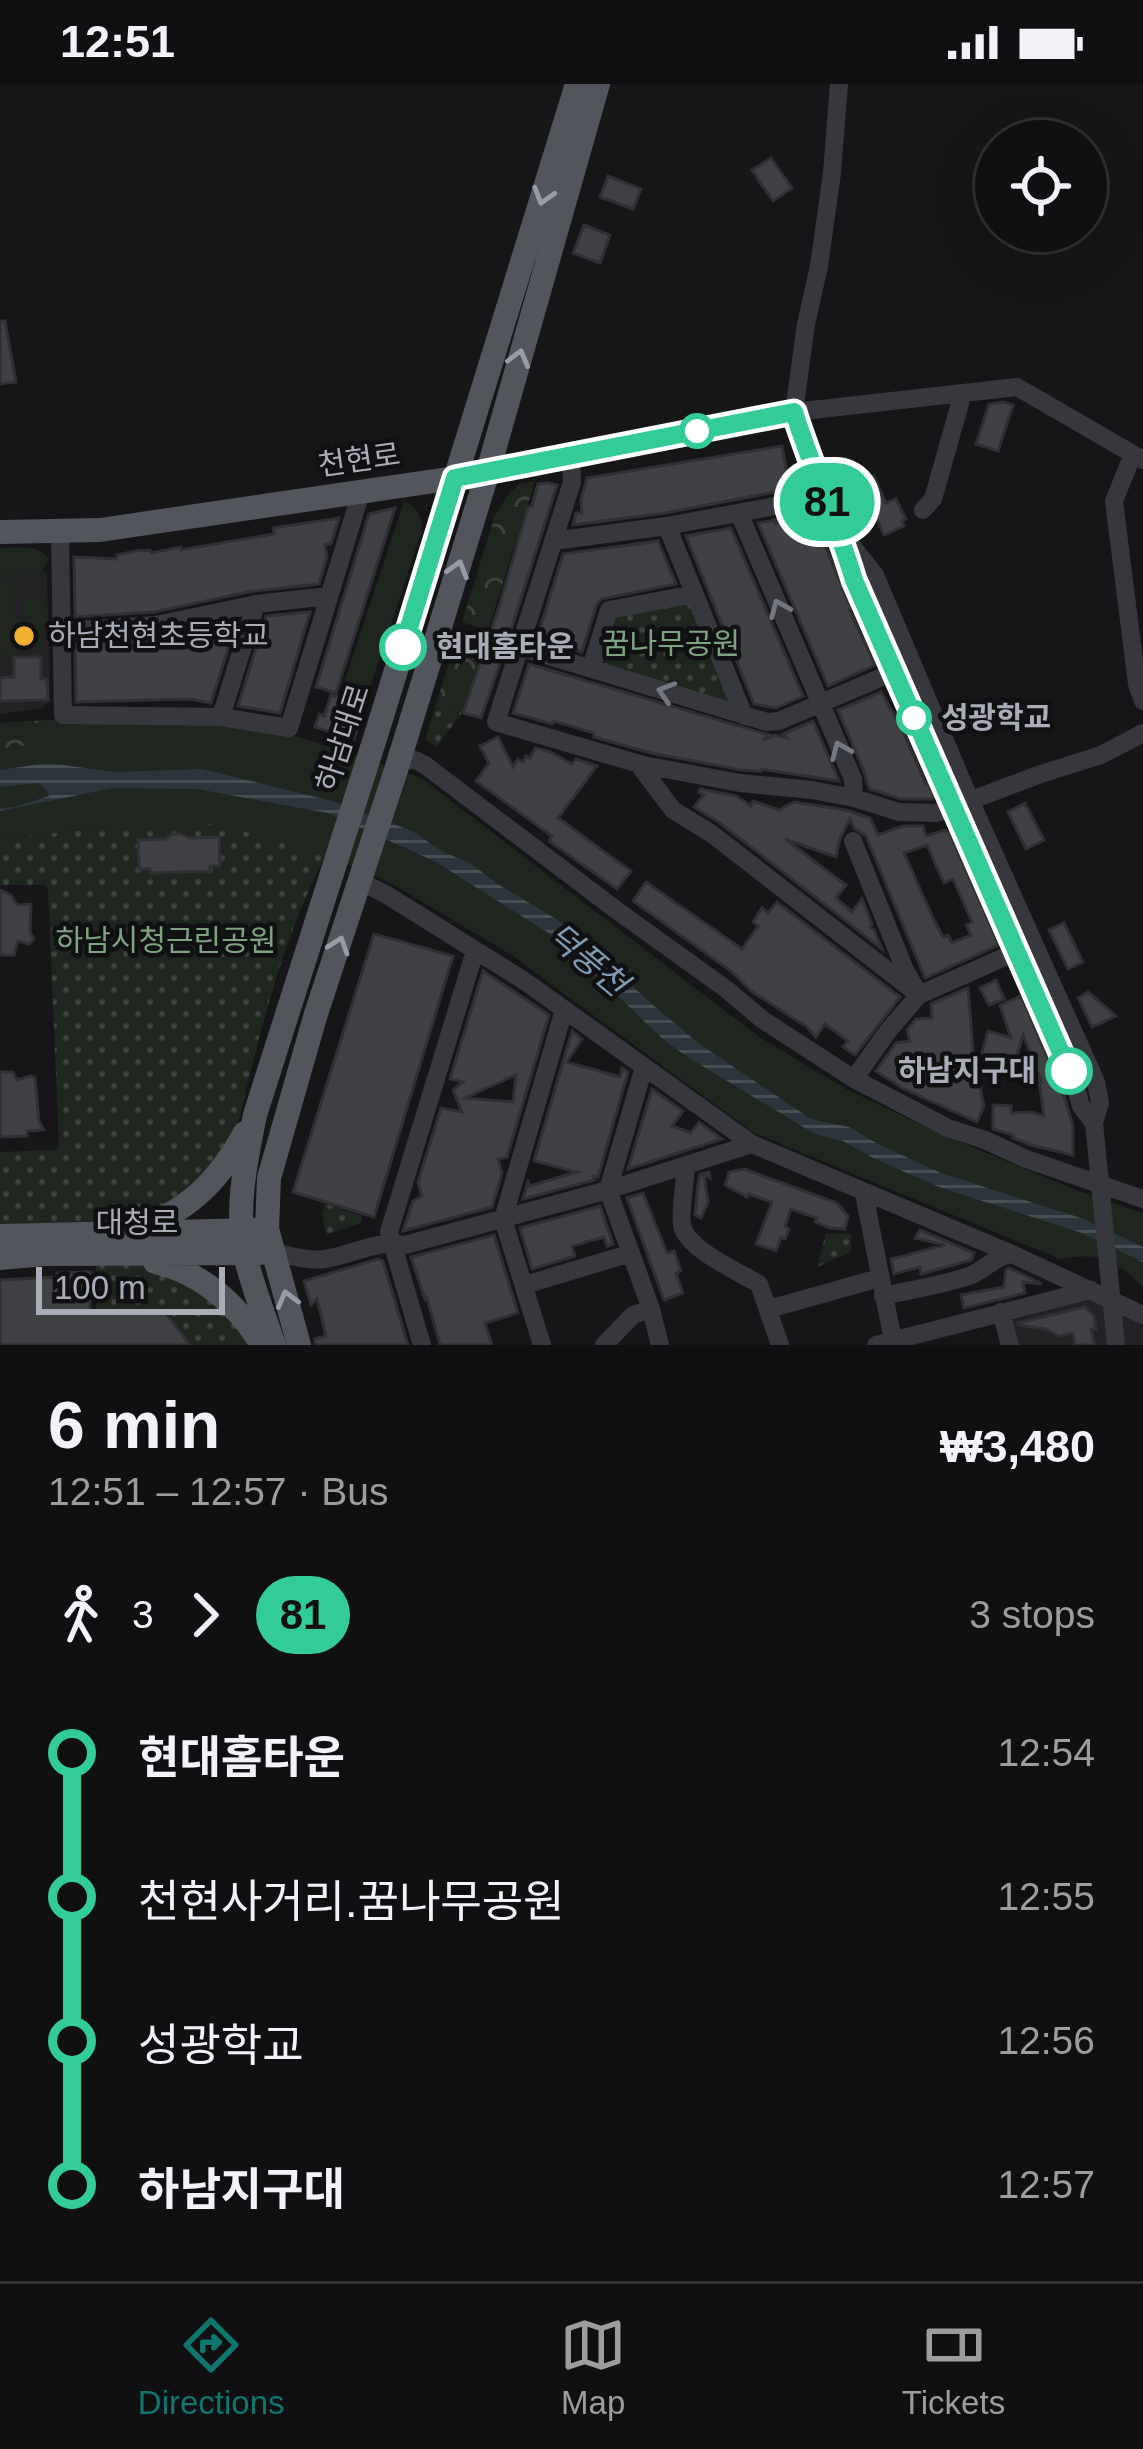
<!DOCTYPE html>
<html lang="en">
<head>
<meta charset="utf-8">
<style>
	:root { --surface:#101012; --page:#1e1e20; --text:#f1f3f6; --muted:#9c9d9f; --line:#303032; --accent:#0f766e }
	body { margin:0; font-family:Helvetica,"Noto Sans KR",sans-serif; background:var(--page); color:var(--text); height:100vh; display:flex; flex-direction:column; font-size:45px; white-space:nowrap }
	* { box-sizing:border-box; margin:0 }
	p { font-size:39px; color:var(--muted) }
	.icon { flex:none; width:66px; height:66px; fill:none; stroke:currentColor; stroke-width:2; stroke-linecap:round; stroke-linejoin:round }
	.map { position:relative; height:1261px; overflow:hidden }
	.side { display:flex; flex-direction:column; background:var(--surface); flex:1 }
	.side>* { flex:none }
	.badge { padding:0 24px; border-radius:39px; font-size:42px; line-height:78px }
	.fabs { position:absolute; left:975px; top:36px; display:grid; gap:24px }
	.fabs a { display:grid; place-items:center; width:132px; height:132px; border-radius:50%; background:var(--surface); box-shadow:0 12px 48px #0002,0 0 0 3px var(--line); font-size:60px }
	.scale { position:absolute; left:36px; bottom:30px; width:189px; box-sizing:border-box; padding-left:12px; border:6px solid #a8adb8; border-top:0; font-size:33px; line-height:42px; white-space:nowrap; color:#a8adb8; -webkit-text-stroke:9px #111113; paint-order:stroke }
	.map>.badge { position:absolute; translate:-50% -50%; box-shadow:0 0 0 6px #fff }
	.legs { display:flex; align-items:center; gap:18px; height:132px; padding:0 48px; font-size:39px }
	.legs p { margin-inline-start:auto }
	.overview { display:flex; align-items:center; justify-content:space-between; height:204px; padding:0 48px }
	h1 { font-size:66px; font-weight:800; line-height:90px }
	ul { padding:0 48px; list-style:none }
	li { display:flex; align-items:center; gap:42px; height:144px; font-size:45px }
	li i { display:grid; place-items:center; width:18px; height:100%; margin:0 15px; background:currentColor }
	li i::after { content:''; width:30px; height:30px; margin:-15px; border:9px solid; border-radius:50%; background:var(--surface) }
	li p { margin-inline-start:auto }
	li:first-child i { background:linear-gradient(#0000 50%,currentColor 0) }
	li:last-child i { background:linear-gradient(currentColor 50%,#0000 0) }
	.status { display:flex; justify-content:space-between; align-items:center; height:84px; padding:0 60px; background:var(--surface); direction:ltr }
	.status svg { height:33px; fill:currentColor }
	.tabs { display:flex; justify-content:space-around; align-items:center; height:168px; border-top:3px solid var(--line); background:var(--surface); font-size:33px; color:var(--muted) }
	.tabs a { display:grid; justify-items:center; gap:6px }
	.tabs .on { color:var(--accent) }
	.map>svg:first-child { display:block }
	.built { fill:#222225 }
	.grass { fill:#1e261f }
	.forest { fill:url(#forest-crowns) }
	.park { fill:url(#park-dots) }
	.water { fill:url(#water-rules) }
	.building { fill:#404145; stroke:#303034; stroke-width:3; fill-rule:evenodd }
	.lines { fill:none; stroke-linecap:round; stroke-linejoin:round }
	.minor { stroke:#37383d; stroke-width:18 }
	.major { stroke:#53555c; stroke-width:24 }
	.oneway { stroke:#979ba6 }
	.oneway2 { stroke:#757881 }
	.line-1-casing { stroke:#fff; stroke-width:27 }
	.line-1 { stroke:#3c9; stroke-width:18 }
	.stop-1-dot { fill:#fff; stroke:#3c9; stroke-width:6 }
	.poi-dot { fill:#f2b134; stroke:#111113; stroke-width:4.5 }
	.labels { text-anchor:middle; stroke-width:9; stroke-linejoin:round; paint-order:stroke }
	.street-label { font-size:30px; fill:#a8adb8; stroke:#111113 }
	.poi-label { font-size:30px; fill:#a8adb8; stroke:#111113; text-anchor:start }
	.park-label { font-size:30px; fill:#7fa381; stroke:#111113 }
	.stop-label { font-size:30px; font-weight:bold; fill:#a8adb8; stroke:#111113; text-anchor:start }
	.water-label { font-size:33px; font-style:italic; fill:#7f9bb3; stroke:#111113 }
</style>
</head>
<body>
<div class="status"><b>12:51</b><svg viewBox="0 0 49 12"><path d="M0 12V9h3v3zM5 12V6h3v6zM10 12V3h3v9zM15 12V0h3v12zM26 1h20v11H26zM47 4h2v5h-2z"/></svg></div>
<div class="map">
<svg width="1143" height="1261" viewBox="0 0 1143 1261">
	<defs>
		<pattern id="forest-crowns" width="20" height="18" patternUnits="userSpaceOnUse" patternTransform="scale(3)"><rect width="20" height="18" fill="#1e261f"/><path d="M2 6a3 3 0 1 1 6 0M12 15a3 3 0 1 1 6 0" fill="none" stroke="#3c433d"/></pattern>
		<pattern id="park-dots" width="8" height="8" patternUnits="userSpaceOnUse" patternTransform="scale(3)"><rect width="8" height="8" fill="#1e261f"/><path d="M2 2h.1M6 6h.1" fill="none" stroke="#3c433d" stroke-width="1.8" stroke-linecap="round"/></pattern>
		<pattern id="water-rules" width="6" height="5" patternUnits="userSpaceOnUse" patternTransform="scale(3)"><rect width="6" height="5" fill="#2c353c"/><path d="M0 2.5h6" fill="none" stroke="#485056"/></pattern>
	</defs>
	<rect width="100%" height="100%" fill="#161618"/>
	<path class="built" d="M47,487L50,616L42,624L0,630V488Z
		M1111,1210L1143,1228V1261H1007L1009,1237Z"/>
	<path class="grass" d="M404,417C419,425 423,433 421,449L369,607L343,602Z
		M0,464C18,464 37,459 49,475L41,489L0,490Z
		M14,495L16,570H0V496Z
		M22,516H43L44,566H23Z
		M68,635L224,637L287,649L420,693L758,952L848,1006L943,1051L1081,1108L1143,1129V1203C1115,1176 1099,1168 1060,1175L754,1049L510,870L389,798L326,771L109,742L0,756V639Z"/>
	<path class="forest" d="M535,397L488,546L462,538L495,431L508,411L519,400Z
		M459,549L485,557L462,629L437,617Z
		M48,636L49,653L43,660L0,664V639Z"/>
	<path class="park" d="M688,519L697,524L736,615L730,622L606,583L602,575L614,537L621,531Z
		M437,617L462,629L436,663L425,655Z
		M218,740L326,771C278,863 256,965 232,1065L221,1081L140,1141L0,1144V1068L56,1066L59,1062L48,805L44,801H0V756L109,742Z
		M325,1120L362,1132L361,1139L326,1151L322,1131Z
		M826,1149L851,1150V1168L817,1183Z
		M96,1181C131,1181 171,1179 200,1202C220,1217 236,1242 253,1261H191L166,1227L157,1225L96,1228Z"/>
	<path class="water" d="M48,679L114,688L203,685L332,717L412,747L443,768L470,779L499,801L566,841L653,921L698,959L811,1035L849,1043L878,1060L941,1089L1084,1135L1143,1163V1178L1082,1149L939,1103L875,1075L843,1057L815,1050L689,974L665,957L558,855L436,778L328,729L197,705L113,704L0,727V724L14,723L49,712L47,706L39,699L0,703V686Z"/>
	<path class="building" d="M771,74L792,104L773,117L752,86Z
		M608,92L641,105L633,125L600,113Z
		M584,141L610,151L600,179L573,169Z
		M0,237H5L16,298L0,300Z
		M1003,318L1013,321L998,367L976,360L989,320Z
		M782,362L787,388L793,387L796,404L665,429L573,441L576,429H582L581,415L587,394Z
		M874,392L886,419L896,415L906,435L902,437L904,442L884,451L872,424L863,429L851,402Z
		M548,399L557,401L510,549L500,556L505,565L481,634L463,629L500,520L528,423L532,422L538,400Z
		M395,424L336,609L316,603L369,430Z
		M807,430L811,431L826,464L851,524L849,525L875,581L828,602L758,439L775,436L776,439Z
		M339,434L331,460L325,461L327,472L319,500L253,507L154,528L75,533L74,473L117,475V471L136,467L150,466L151,469L181,463V466L274,450L273,444Z
		M731,444L803,612L776,624L754,620L686,452Z
		M658,457L676,500L601,515L596,522L582,568L537,554L563,470Z
		M310,528L280,629L238,622L266,532Z
		M233,539H236L211,619L190,615L76,618L75,560L158,554Z
		M14,573H41V595H47L48,616L0,617V594L14,593Z
		M529,580L769,651L763,656L775,651L787,654L783,650L813,637L839,697L761,685V687L742,686L651,669L594,653V649L567,641L553,637L552,640L513,629Z
		M881,608L900,641L926,700L928,699L934,712L932,715H901L870,705L867,699L865,690L838,626Z
		M331,611L365,621L354,655L315,643L319,630L324,632Z
		M498,653L513,683L518,675L523,678L526,672L530,674L535,664L550,668L572,680L576,675L597,682L558,734L631,787L617,805L549,757L552,752L476,697L489,679L480,662Z
		M700,705L736,712L751,722L753,717L779,726L794,718L846,726L870,734L878,751L903,742H923L926,752L945,746L949,748L999,861L925,894L866,752L854,744L850,735L840,754L836,773L785,755L846,801L836,814L852,828L862,815L872,840L870,843L874,846L882,865L720,739L694,723L704,711L699,708ZM927,761L944,799L953,795L972,838L966,841L971,851L952,859L948,851L943,853L934,836L904,769Z
		M1025,719L1044,756L1026,765L1008,728Z
		M172,750H181L189,754L219,753L220,782H210V787L151,789L150,785H139L138,756L166,755Z
		M646,798L742,865L758,842L753,838L762,824L768,829L777,818L900,913L855,971L843,963L848,957L825,940L816,953L807,943L751,907L732,888L633,817Z
		M0,806L11,811L17,821L31,820L30,848L34,855L29,860L18,857L14,871H0Z
		M1064,839L1083,878L1068,885L1049,846Z
		M374,850L453,872L374,1133L293,1108Z
		M483,887L549,931L507,1073L498,1075L502,1089L492,1123L403,1147L413,1117L422,1112L418,1098L441,1024L462,1028L453,1006L463,998L450,995ZM516,991L513,1018L465,1014L500,998Z
		M996,896L1004,915L989,921L980,904Z
		M968,904L975,993L973,998L977,988L984,1022L977,1038L902,1004L876,987L896,959L910,957L907,946L916,935L932,934L931,920Z
		M1088,908L1116,932L1092,943L1078,914Z
		M1021,912L1063,1009L1073,1042V1071L1031,1061L1013,1054V1051L993,1045V1021L1011,1022V1029L1031,1028L1044,1032L1039,996L1041,997L1023,951L1013,986L980,976L988,947L1011,954L1000,921Z
		M572,947L582,955L567,978L620,993L622,984L628,988L598,1093L593,1092L594,1096L523,1115L528,1098L530,1102L577,1088L534,1077Z
		M0,988H13L17,996L31,992L35,993L39,1037L44,1046L27,1047V1052L0,1053Z
		M652,1005L683,1027L672,1042L691,1049L699,1038L722,1055L628,1085Z
		M744,1085L837,1119L848,1132L845,1145L830,1144L815,1138L817,1134L791,1125L785,1142L789,1145L785,1155L781,1153L776,1167L756,1160L772,1118L748,1110L747,1113L725,1101L729,1088Z
		M709,1088L710,1094L704,1091L708,1118L701,1134L695,1131L698,1100L700,1091Z
		M643,1109L667,1169L674,1167L681,1187L676,1189L683,1209L664,1216L627,1114Z
		M600,1122L613,1160L607,1162L604,1153L572,1162L575,1172L532,1185L520,1144Z
		M920,1146L974,1169L971,1176L921,1190L920,1183L894,1190L891,1175L945,1161L915,1154Z
		M494,1151L518,1229L485,1239L492,1261H440L427,1214L425,1215L411,1173Z
		M378,1175L383,1177L408,1261H315V1255L326,1252L317,1215L311,1221L304,1197Z
		M1009,1184L1042,1200L1023,1198L1025,1209L964,1224L961,1211L1004,1203L1006,1186Z
		M90,1188V1229L157,1226L165,1228L190,1261H0V1196L57,1193V1189Z
		M1085,1223L1094,1232L1096,1245H1091L1095,1261H1075L1073,1249L1059,1252L1046,1245L1019,1241L1018,1239Z"/>
	<g class="lines">
		<path class="minor" d="M839,0L832,89L819,182L806,240L794,328L806,366L839,445L854,496L1076,1004L1081,1022L1094,1039
			M794,328L1017,303L1143,376
			M1133,370L1114,417L1137,600L1143,617
			M571,372L572,398L496,638L643,681L740,699L812,706L854,714L899,728L937,729L1038,691L1101,671L1143,649
			M923,426L933,415L963,309
			M739,429L853,695L854,714
			M667,442L744,632
			M60,448L63,631L221,633L289,644L362,405
			M845,453L875,491L970,716L1096,998L1100,1019L1094,1039L1116,1261
			M553,457L667,442L824,413
			M61,547L156,541L256,520L329,512
			M519,563L767,638L779,637L894,588
			M591,584L609,526L694,510
			M221,633L256,520
			M399,677L415,676L425,681L615,825L726,905L763,936L854,995L948,1044L985,1056L1026,1075L1143,1115
			M643,681L642,685L673,726L712,750L919,911L1016,868
			M853,757L905,886L919,911L888,947L854,995
			M361,798L387,811L526,898L752,1060L1012,1170L1143,1231
			M644,983L608,1106L651,1225L660,1261
			M686,1082C685,1098 680,1126 682,1141C686,1165 739,1188 759,1200L780,1261
			M864,1110L894,1261
			M274,1168C291,1172 308,1177 325,1175C352,1171 378,1155 405,1161L608,1106L752,1060
			M525,1201L631,1169
			M883,1212C911,1206 942,1201 969,1192C986,1186 994,1172 1012,1170
			M769,1225L879,1194
			M1001,1228L1010,1261
			M422,1261L389,1148L475,867
			M542,1261L503,1135L564,926
			M604,1261L633,1231L651,1225
			M876,1261L1091,1206"/>
		<path class="major" d="M0,448L100,446L455,394L794,328
			M141,1145C192,1123 218,1097 245,1049
			M0,1152L255,1146
			M0,1174L44,1170L260,1169
			M155,1178C201,1188 238,1221 262,1261
			M274,1261C264,1231 252,1201 245,1171C235,1125 246,1076 255,1031L377,648L577,0
			M299,1261L267,1145L269,1094L315,933L396,686L488,387L598,0"/>
	</g>
	<defs><path id="oneway-chevron" d="M-2-3.5L2.5 0L-2 3.5" fill="none" stroke-width="1.6" stroke-linecap="round" stroke-linejoin="round" transform="scale(3)"/></defs>
	<g class="oneway">
		<use href="#oneway-chevron" transform="translate(543 112) rotate(107)"/>
		<use href="#oneway-chevron" transform="translate(519 274) rotate(-75)"/>
		<use href="#oneway-chevron" transform="translate(458 485) rotate(-73)"/>
		<use href="#oneway-chevron" transform="translate(339 861) rotate(-71)"/>
		<use href="#oneway-chevron" transform="translate(287 1215) rotate(-105)"/>
	</g>
	<g class="oneway2">
		<use href="#oneway-chevron" transform="translate(779 524) rotate(-113)"/>
		<use href="#oneway-chevron" transform="translate(666 608) rotate(-163)"/>
		<use href="#oneway-chevron" transform="translate(840 666) rotate(-113)"/>
	</g>
	<g class="lines">
		<g class="line-1-casing">
			<path id="line-1" d="M403,563L455,394L794,328C812,385 837,439 854,496L1069,987"/>
		</g>
		<use href="#line-1" class="line-1"/>
	</g>
	<g class="stop-1-dot">
		<circle cx="697" cy="347" r="15"/>
		<circle cx="403" cy="563" r="21"/>
		<circle cx="914" cy="634" r="15"/>
		<circle cx="1069" cy="987" r="21"/>
	</g>
	<circle class="poi-dot" cx="24" cy="552" r="12"/>
	<g class="labels">
		<g class="street-label">
			<text transform="translate(359 376) rotate(-8)" y="10">천현로</text>
			<text transform="translate(343 654) rotate(-72)" y="10">하남대로</text>
			<text x="137" y="1149">대청로</text>
		</g>
		<g class="poi-label">
			<text x="48" y="562">하남천현초등학교</text>
		</g>
		<g class="park-label">
			<text x="671" y="570">꿈나무공원</text>
			<text x="166" y="867">하남시청근린공원</text>
		</g>
		<g class="stop-label">
			<text x="436" y="573">현대홈타운</text>
			<text x="941" y="644">성광학교</text>
			<text x="1036" y="997" text-anchor="end">하남지구대</text>
		</g>
		<g class="water-label">
			<text transform="translate(588 875) rotate(40)" y="12">덕풍천</text>
		</g>
	</g>
</svg>
<div class="fabs">
<a><svg class="icon" aria-label="locate" viewBox="0 0 24 24"><circle cx="12" cy="12" r="6"/><path d="M12 2v4M12 18v4M2 12h4M18 12h4"/></svg></a>
</div>
<div class="scale">100 m</div>
<b class="badge" style="left:827px;top:418px;background:#3c9;color:#111">81</b>
</div>
<section class="side">
<div class="overview"><div><h1>6 min</h1><p>12:51 – 12:57 · Bus</p></div><b>₩3,480</b></div>
<div class="legs"><svg class="icon" aria-label="walk" viewBox="0 0 24 24"><circle cx="13" cy="4" r="2"/><path d="M13 8l-2 6 4 7M11 14l-3 7M7 12l3-4h3l4 4"/></svg>3<svg class="icon" aria-label="forward" viewBox="0 0 24 24"><path d="M9 5l7 7-7 7"/></svg><b class="badge" style="background:#3c9;color:#111">81</b><p>3 stops</p></div>
<ul>
<li><i style="color:#3c9"></i><b>현대홈타운</b><p>12:54</p></li>
<li><i style="color:#3c9"></i><span>천현사거리.꿈나무공원</span><p>12:55</p></li>
<li><i style="color:#3c9"></i><span>성광학교</span><p>12:56</p></li>
<li><i style="color:#3c9"></i><b>하남지구대</b><p>12:57</p></li>
</ul>
</section>
<nav class="tabs">
<a class="on"><svg class="icon" aria-label="directions" viewBox="0 0 24 24"><path d="M12 3l9 9-9 9-9-9zM9 14v-3h6M13 9l2 2-2 2"/></svg>Directions</a>
<a><svg class="icon" aria-label="map" viewBox="0 0 24 24"><path d="M3 6l6-2 6 2 6-2v14l-6 2-6-2-6 2zM9 4v14M15 6v14"/></svg>Map</a>
<a><svg class="icon" aria-label="tickets" viewBox="0 0 24 24"><path d="M3 7h18v10H3zM15 7v10"/></svg>Tickets</a>
</nav>
</body>
</html>
